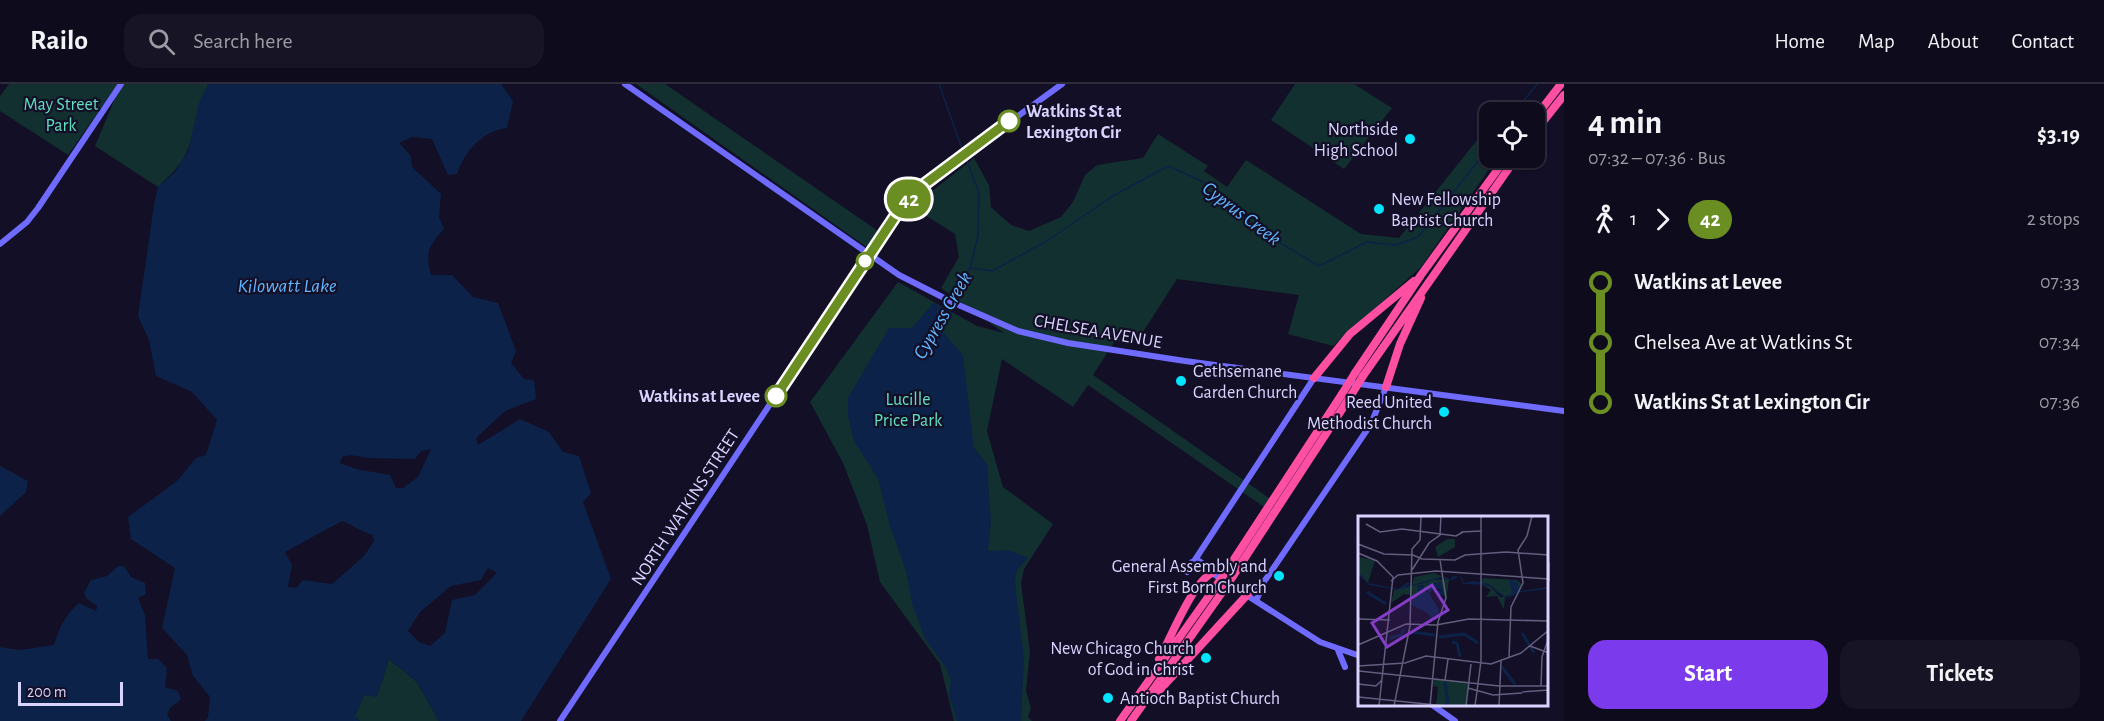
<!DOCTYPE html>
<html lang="en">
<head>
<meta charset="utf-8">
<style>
	:root { --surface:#0e0b1c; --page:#171425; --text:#f1f3f6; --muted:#9b9ba3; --line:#2e2b3b; --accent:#7c3aed }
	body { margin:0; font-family:"Alegreya Sans",sans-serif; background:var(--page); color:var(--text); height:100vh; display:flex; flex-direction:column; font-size:22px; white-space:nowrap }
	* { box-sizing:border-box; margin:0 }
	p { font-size:20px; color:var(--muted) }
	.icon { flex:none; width:33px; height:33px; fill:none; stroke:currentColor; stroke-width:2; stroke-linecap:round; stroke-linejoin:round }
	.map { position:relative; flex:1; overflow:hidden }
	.details { display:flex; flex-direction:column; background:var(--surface); width:540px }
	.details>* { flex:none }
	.badge { padding:0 12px; border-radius:20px; font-size:21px; line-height:39px }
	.controls { position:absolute; left:1479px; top:18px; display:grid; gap:12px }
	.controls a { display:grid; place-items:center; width:66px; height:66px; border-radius:12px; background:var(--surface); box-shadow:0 2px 4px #0004,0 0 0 2px var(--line); font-size:30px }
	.scale { position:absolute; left:18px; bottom:15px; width:105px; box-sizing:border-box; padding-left:6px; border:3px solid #d9d4ff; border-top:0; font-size:16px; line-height:21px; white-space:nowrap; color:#d9d4ff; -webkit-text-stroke:4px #130f26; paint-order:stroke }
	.map>.badge { position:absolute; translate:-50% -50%; box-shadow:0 0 0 3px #fff }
	.legs { display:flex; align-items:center; gap:9px; height:66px; padding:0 24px; font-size:20px }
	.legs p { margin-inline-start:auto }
	.head { display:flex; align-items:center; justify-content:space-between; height:102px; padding:0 24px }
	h1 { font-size:33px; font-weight:700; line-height:45px }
	.primary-button { display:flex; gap:12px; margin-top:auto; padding:12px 24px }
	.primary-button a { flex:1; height:69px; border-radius:18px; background:var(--accent); color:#fff; font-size:24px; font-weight:700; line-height:69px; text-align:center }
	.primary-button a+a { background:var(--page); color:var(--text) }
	ul { padding:0 24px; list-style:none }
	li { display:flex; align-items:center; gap:21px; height:60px; font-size:22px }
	li i { display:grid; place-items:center; width:9px; height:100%; margin:0 8px; background:currentColor }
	li i::after { content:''; width:15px; height:15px; margin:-8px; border:4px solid; border-radius:50%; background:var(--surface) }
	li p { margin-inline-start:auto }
	li:first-child i { background:linear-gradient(#0000 50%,currentColor 0) }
	li:last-child i { background:linear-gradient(currentColor 50%,#0000 0) }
	header { display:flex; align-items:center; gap:36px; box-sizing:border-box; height:84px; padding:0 30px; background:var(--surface); border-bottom:2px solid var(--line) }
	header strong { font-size:28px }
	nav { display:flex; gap:33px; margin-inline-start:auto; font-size:21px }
	.search { width:420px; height:54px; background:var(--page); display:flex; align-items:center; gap:15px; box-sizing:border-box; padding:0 21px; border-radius:18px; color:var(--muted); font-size:22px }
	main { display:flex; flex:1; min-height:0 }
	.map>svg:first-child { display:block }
	.green { fill:#12302f }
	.water { fill:#0c2248; fill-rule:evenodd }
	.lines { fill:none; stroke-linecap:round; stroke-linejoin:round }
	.stream { stroke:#0c2248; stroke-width:1.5 }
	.secondary { stroke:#6f6bff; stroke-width:6 }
	.motorway { stroke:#ff4fa3; stroke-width:8 }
	.motorway-bridge { stroke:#ff4fa3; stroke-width:8 }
	.line-1-casing { stroke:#fff; stroke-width:14 }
	.line-1 { stroke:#6b8e23; stroke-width:9 }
	.stop-1-dot { fill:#fff; stroke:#6b8e23; stroke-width:3 }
	.poi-dot { fill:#00e5ff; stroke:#130f26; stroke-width:2 }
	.labels { text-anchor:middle; stroke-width:4.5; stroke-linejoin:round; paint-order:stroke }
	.park-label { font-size:18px; fill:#5fe0c0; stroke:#130f26 }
	.stop-label { font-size:18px; font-weight:bold; fill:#d9d4ff; stroke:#130f26; text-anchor:start }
	.poi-label { font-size:18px; fill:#d9d4ff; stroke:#130f26; text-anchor:end }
	.street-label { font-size:18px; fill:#d9d4ff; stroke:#130f26 }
	.water-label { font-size:20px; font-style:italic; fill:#62b6ff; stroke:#130f26 }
	.inset-river { fill:none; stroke:#0c2248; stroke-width:3 }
	.inset-road { fill:none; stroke:#625e7d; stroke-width:1.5 }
	.view { fill:#843dc5; fill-opacity:0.15; stroke:#843dc5; stroke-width:3 }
	.inset-edge { fill:none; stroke:#d9d4ff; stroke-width:3 }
</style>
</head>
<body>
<header>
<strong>Railo</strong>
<div class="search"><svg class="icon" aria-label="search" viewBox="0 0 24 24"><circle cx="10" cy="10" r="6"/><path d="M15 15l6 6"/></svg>Search here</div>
<nav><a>Home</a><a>Map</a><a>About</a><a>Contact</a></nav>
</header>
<main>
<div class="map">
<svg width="1564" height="637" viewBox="0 0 1564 637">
	<rect width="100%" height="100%" fill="#130f26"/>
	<path class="green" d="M9,0H118L68,71L0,27V12Z
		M121,0H208C198,22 197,45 187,67C181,82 169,92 158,103L95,62Z
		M636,0H665L878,147L868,164Z
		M1295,0H1354L1392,24L1344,85L1271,36Z
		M1485,46L1489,49L1490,74H1497L1421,183L1333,262L1288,250L1299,211L1177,195L1136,259L1115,257L1093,291L1269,414L1264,423L1088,301L1073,323L1002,275L987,347L1003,403L1053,440L1024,485L1021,499L1030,568L1026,607L1031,624L1028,633L1032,637H954L940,580L880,498L867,441L843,379L810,318L898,198L977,242L1004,249L941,204L959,173L955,150L912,123L974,74L989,101L991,123L1011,141L1029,147L1061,133L1073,118L1085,91L1097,81L1143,74L1158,50L1208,82L1204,87L1227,103L1246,76L1361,150L1399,154Z
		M389,575L417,598L439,637H360L354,632L364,611L377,612Z"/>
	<path class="water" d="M208,0H501L513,17L507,44C482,47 465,67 457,90L448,91L432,55L412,53L399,59L411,72L412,83L441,110L439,133L444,145C428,163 425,168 431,191H452L473,213L498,219L516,267L511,279L524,295L534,296L536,315L505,327L476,354L478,361L520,335L549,348L563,368L579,372L591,409L583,418L611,495L521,637H439L417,598L389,575L377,613L364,611L355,632L360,637H205L208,633L210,613L193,592L187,571L162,544L175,484L131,455L128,433L177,397L196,374L206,371L217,336L192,308L156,292L149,256L138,232L154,121L158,103L175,88L188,67L199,19ZM431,365L418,393L403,404H396L390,391L356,385L340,379L342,373L350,371L369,374L415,375L421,367ZM342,437C354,441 361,448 373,451L374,457L364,472L332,500L303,496L296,504L288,503L292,481L285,468ZM488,484L497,489L475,511L452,516L445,549L430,562L419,558L408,547L420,528L451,502L481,496Z
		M933,219L953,228L941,246L963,271L974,364L987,380L991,438L988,467L1009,466L1028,474L1017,486L1015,498L1024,574L1021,637H957L949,611L951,596L946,584L925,554L912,520L906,487L890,442L878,395L854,357L848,332V314L889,244H912Z
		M0,382L28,397L26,408L0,432Z
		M118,482H124L131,493L145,499L146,510L138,514L145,531L148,575H158L167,584L165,603L178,607L181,615L170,624L167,631L171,637H0V563L20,566L54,561C59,543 65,532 79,519L96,527L97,522L87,515L84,509L91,496L107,492Z"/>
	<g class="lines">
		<path class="stream" d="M939,0L964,70
			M1515,28L1537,0
			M971,184L992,187L1047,157L1111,113L1168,82L1210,101L1260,147L1319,182L1367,158L1396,161L1418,153L1490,62
			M950,213L970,184L978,152L979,109L966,74"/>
		<path class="secondary" d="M625,0L899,191L954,219L1018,247L1068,259L1185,277L1564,327
			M0,160L27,138L38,124L121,0
			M1192,478L1199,477L1211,485L1212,489
			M1187,487L1196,484L1212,489L1320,558L1360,572
			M1187,488L1314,294
			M1247,511L1266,495L1371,340L1386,303
			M1256,517L1264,499
			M1338,566L1345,583
			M1431,620L1455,637
			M560,637L898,127L918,105L1062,0"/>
		<path class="motorway" d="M1534,35L1561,0
			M1534,49L1564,11
			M1355,289L1421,191L1506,74
			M1363,292L1516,74
			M1314,294L1350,250L1414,197
			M1386,303L1400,260L1421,214
			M1227,486L1342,310
			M1233,492L1350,313
			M1159,575C1171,554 1192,499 1212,489
			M1156,610L1247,511
			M1120,637L1216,502
			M1131,637L1223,507"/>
		<path class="motorway-bridge" d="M1342,310L1355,289
			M1350,313L1363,292
			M1216,502L1227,486
			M1223,507L1233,492"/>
	</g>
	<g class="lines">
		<g class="line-1-casing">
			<path id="line-1" d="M776,312L898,128L918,105L1009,37"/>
		</g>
		<use href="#line-1" class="line-1"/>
	</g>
	<g class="stop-1-dot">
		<circle cx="1009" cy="37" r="10"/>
		<circle cx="865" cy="177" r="8"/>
		<circle cx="776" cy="312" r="10"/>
	</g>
	<g class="poi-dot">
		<circle cx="1410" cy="55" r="6"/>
		<circle cx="1379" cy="125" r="6"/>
		<circle cx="1181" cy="297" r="6"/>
		<circle cx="1444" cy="328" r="6"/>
		<circle cx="1279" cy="492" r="6"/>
		<circle cx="1206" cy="574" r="6"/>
		<circle cx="1108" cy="614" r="6"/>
	</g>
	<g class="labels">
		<g class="park-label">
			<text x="61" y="26">May Street<tspan x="61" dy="21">Park</tspan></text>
			<text x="908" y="321">Lucille<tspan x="908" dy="21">Price Park</tspan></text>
		</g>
		<g class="stop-label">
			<text x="1026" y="33">Watkins St at<tspan x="1026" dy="21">Lexington Cir</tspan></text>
			<text x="760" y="318" text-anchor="end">Watkins at Levee</text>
		</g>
		<g class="poi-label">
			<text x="1398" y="51">Northside<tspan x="1398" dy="21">High School</tspan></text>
			<text x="1391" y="121" text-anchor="start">New Fellowship<tspan x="1391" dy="21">Baptist Church</tspan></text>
			<text x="1193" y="293" text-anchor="start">Gethsemane<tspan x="1193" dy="21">Garden Church</tspan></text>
			<text x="1432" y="324">Reed United<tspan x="1432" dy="21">Methodist Church</tspan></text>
			<text x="1267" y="488">General Assembly and<tspan x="1267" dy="21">First Born Church</tspan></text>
			<text x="1194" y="570">New Chicago Church<tspan x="1194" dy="21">of God in Christ</tspan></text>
			<text x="1120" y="620" text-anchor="start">Antioch Baptist Church</text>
		</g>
		<g class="street-label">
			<text transform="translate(1098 247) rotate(10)" y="6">CHELSEA AVENUE</text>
			<text transform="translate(685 423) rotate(-57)" y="6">NORTH WATKINS STREET</text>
		</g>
		<g class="water-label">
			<text transform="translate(1242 129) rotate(37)" y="7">Cyprus Creek</text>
			<text x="287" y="208">Kilowatt Lake</text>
			<text transform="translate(942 231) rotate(-60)" y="7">Cypress Creek</text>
		</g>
	</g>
	<g transform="translate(1358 432)">
		<rect width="190" height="190" fill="#130f26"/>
		<path d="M89,23H97V31L80,41L77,31ZM0,41L17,44L10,67L0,58ZM76,57L85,61L74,64L91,63L88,84L81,66L67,74L65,69L60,70L61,81L46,78L33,87L36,74L70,66L54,69L56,61ZM125,62L159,64L164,68L162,75L147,81L146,92H145L139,80L128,81L133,74L124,69L132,70L142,81H146L133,69L123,68ZM76,162L110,167L108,190L78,189L80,171L75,170Z" fill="#12302f"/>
		<path d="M0,58L4,59L10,67L40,73L50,66L52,68L47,71L82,61H88L93,63L95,60L104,61L106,67L116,65L131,68L149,82L154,77L151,64L159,66L162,75L190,71V73L163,76L148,83L130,69L105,68L102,60L94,64L83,62L40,74L11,69ZM83,66L86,79H79V75L84,74L77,72L71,77L81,94L80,103L70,105L73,101L69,97L54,89L55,79L61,80L59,71L65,69L67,75L70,77V68Z" fill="#0c2248"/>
		<path class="inset-river" d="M9,76L28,88M53,116L77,119M164,117L176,137M81,121L106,118L120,127M32,122L43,119L46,113M94,126L99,127L102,141M144,151L157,168M87,166L90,189"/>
		<path class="inset-road" d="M8,8L22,16L44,13L98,20L105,16M103,16L123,15M0,28L26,38L55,39L64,43L97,44L107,39L148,36L191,39M0,37L19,45L35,61L21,190M191,46V65M54,54L71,27L82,19L83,0M33,65L40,59L78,55L191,63M0,103L32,104M0,129L48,108L78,109L111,103L191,105M172,130L191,137M151,142L153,91L165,67L160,34L169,20L174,0M0,150L47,147L68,140L133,148L163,137L191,114M1,155L141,170H191M87,164L90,143M0,168L18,170L24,164M183,170L184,141L191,121M110,172L135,179L164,177M164,176L191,174M0,181L88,190M36,190L52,110L54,33L62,24L63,0M72,190L80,106L88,82L82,44M108,190L113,148M117,190L123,145V0M141,190L143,145"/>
		<path class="view" d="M74,69L90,94L29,131L14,107Z"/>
		<rect width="190" height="190" class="inset-edge"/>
	</g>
</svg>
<div class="controls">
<a><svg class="icon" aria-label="locate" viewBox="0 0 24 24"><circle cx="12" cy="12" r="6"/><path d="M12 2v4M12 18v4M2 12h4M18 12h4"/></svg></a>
</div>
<div class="scale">200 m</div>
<b class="badge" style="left:909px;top:115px;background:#6b8e23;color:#fff">42</b>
</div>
<section class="details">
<div class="head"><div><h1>4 min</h1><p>07:32 – 07:36 · Bus</p></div><b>$3.19</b></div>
<div class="legs"><svg class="icon" aria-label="walk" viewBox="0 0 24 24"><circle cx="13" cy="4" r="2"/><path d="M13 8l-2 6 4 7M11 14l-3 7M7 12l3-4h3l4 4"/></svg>1<svg class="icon" aria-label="forward" viewBox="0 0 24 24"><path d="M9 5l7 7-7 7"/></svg><b class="badge" style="background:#6b8e23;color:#fff">42</b><p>2 stops</p></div>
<ul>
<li><i style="color:#6b8e23"></i><b>Watkins at Levee</b><p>07:33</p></li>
<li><i style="color:#6b8e23"></i><span>Chelsea Ave at Watkins St</span><p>07:34</p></li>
<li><i style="color:#6b8e23"></i><b>Watkins St at Lexington Cir</b><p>07:36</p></li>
</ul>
<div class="primary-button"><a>Start</a><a>Tickets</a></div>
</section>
</main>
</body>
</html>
